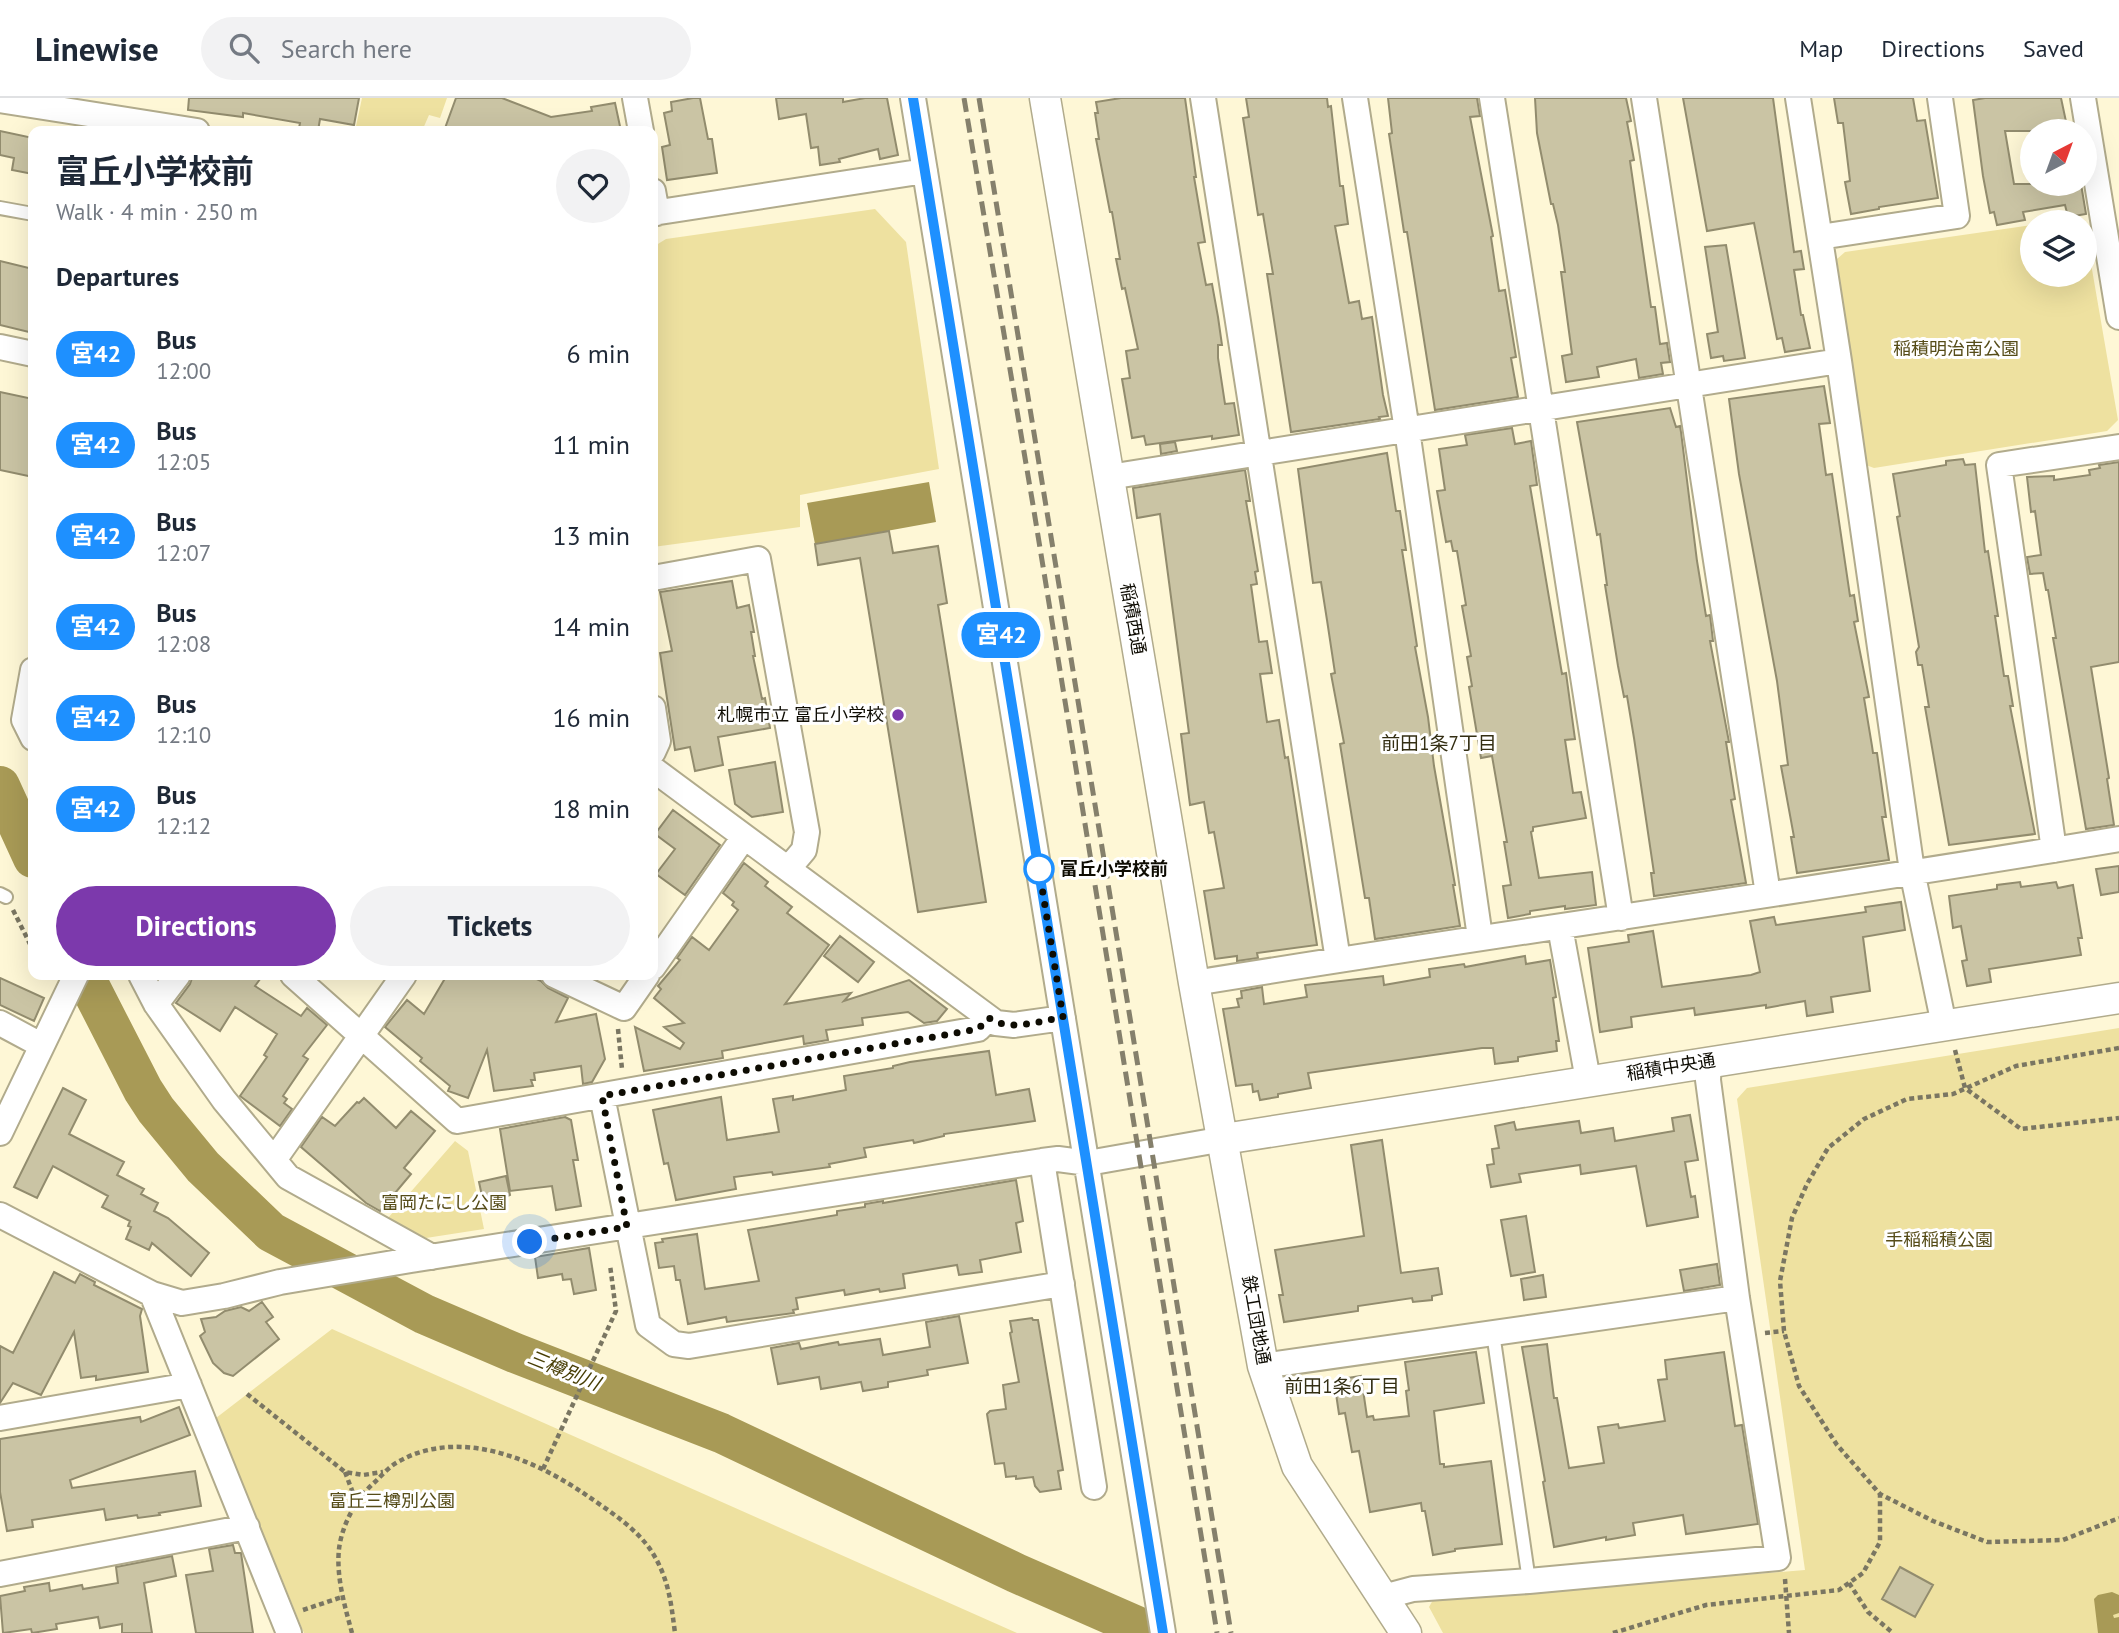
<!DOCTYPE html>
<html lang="en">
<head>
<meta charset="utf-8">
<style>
	:root { --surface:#fff; --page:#f2f2f3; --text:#1f2937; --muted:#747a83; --line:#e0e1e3; --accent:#7c39ac }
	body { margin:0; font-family:"PT Sans","Noto Sans JP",sans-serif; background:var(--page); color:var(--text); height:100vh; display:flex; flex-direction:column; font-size:26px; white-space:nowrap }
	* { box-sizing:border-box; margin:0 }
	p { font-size:23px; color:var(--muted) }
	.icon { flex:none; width:38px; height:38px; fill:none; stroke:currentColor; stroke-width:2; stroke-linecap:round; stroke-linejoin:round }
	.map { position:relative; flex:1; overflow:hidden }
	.side { position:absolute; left:28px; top:28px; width:630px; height:854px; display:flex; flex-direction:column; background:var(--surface); border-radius:14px; box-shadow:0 7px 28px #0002 }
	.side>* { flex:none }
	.badge { padding:0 14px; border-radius:23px; font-size:24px; line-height:46px }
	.needle { width:46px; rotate:41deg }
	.controls { position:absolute; left:2020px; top:21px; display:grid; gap:14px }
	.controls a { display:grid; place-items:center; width:77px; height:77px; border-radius:50%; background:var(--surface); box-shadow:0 7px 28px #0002; font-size:35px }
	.you { position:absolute; width:35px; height:35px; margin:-18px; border:5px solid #fff; border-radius:50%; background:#1a73e8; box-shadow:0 0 0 10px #1a73e833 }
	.map>.badge { position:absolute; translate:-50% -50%; box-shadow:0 0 0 4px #fff }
	h2 { padding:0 28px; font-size:26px; line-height:63px }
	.round { display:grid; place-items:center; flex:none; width:74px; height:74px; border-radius:37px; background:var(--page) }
	.overview { display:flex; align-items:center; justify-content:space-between; height:119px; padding:0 28px }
	h1 { font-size:33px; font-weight:700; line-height:52px }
	.cta { display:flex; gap:14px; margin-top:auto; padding:14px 28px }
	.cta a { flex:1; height:80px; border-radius:42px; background:var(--accent); color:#fff; font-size:28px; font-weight:700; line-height:80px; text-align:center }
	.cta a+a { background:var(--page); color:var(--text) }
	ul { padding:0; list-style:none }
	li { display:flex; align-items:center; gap:21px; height:91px; padding:0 28px }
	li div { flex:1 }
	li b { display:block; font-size:26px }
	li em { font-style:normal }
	li .badge { min-width:77px; font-weight:700; text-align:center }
	header { display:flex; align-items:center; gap:42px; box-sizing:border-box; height:98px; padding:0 35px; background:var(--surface); border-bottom:2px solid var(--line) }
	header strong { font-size:33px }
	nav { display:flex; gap:38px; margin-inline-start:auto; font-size:24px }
	.search { width:490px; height:63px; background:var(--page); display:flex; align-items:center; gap:18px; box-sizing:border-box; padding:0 24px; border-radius:38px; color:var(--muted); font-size:26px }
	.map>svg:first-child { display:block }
	.green { fill:#eee1a0 }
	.water { fill:#a89a56 }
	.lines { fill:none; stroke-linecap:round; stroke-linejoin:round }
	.river { stroke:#a89a56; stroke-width:40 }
	.building { fill:#cac4a4; stroke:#928c6e; stroke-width:2 }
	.service-casing { stroke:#b1ab8c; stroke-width:16 }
	.minor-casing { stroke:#b1ab8c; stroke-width:28 }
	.tertiary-casing { stroke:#b1ab8c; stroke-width:33 }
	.path { stroke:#7a7662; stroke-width:4.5; stroke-dasharray:5 3.5; stroke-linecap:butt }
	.service { stroke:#fff; stroke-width:12 }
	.minor { stroke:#fff; stroke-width:24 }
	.tertiary { stroke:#fff; stroke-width:30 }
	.rail { stroke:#85806c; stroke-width:5; stroke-dasharray:14 7; stroke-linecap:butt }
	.line-casing { stroke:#fff; stroke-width:16 }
	.line { stroke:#1e90ff; stroke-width:10 }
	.walk { stroke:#0e0c03; stroke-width:7; stroke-dasharray:0 12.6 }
	.poi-dot { fill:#7c39ac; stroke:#fff; stroke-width:2.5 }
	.stop-dot { fill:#fff; stroke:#1e90ff; stroke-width:3.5 }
	.labels { text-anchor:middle; stroke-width:6; stroke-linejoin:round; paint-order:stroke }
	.park-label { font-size:18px; fill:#564c18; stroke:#fff }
	.street-label { font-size:18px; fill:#0e0c03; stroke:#fff }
	.poi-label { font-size:18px; fill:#0e0c03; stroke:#fff; text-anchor:end }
	.stop-label { font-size:18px; font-weight:bold; fill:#0e0c03; stroke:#fff; text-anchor:start }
	.neighbourhood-label { font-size:19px; fill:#332e13; stroke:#fff }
	.water-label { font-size:19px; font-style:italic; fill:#473d04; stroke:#fff }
</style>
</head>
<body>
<header>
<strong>Linewise</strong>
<div class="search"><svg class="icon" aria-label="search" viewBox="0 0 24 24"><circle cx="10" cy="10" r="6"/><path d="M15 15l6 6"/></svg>Search here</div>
<nav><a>Map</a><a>Directions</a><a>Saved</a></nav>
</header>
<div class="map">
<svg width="2119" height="1535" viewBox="0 0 2119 1535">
	<rect width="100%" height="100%" fill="#fef7d6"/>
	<path class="green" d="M362,0H447L440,20L429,17L422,33H355Z
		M875,111L906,144L939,371L800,397V429L653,449V149L666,141Z
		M2084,125L2118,322L2107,333L1874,370L1866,367L1837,161L1845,154L2032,127V177H2084Z
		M2119,930V1535H1443L1429,1509L1433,1502L1805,1472L1737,1001L1747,990Z
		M455,1043L468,1053L484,1131L426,1140L388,1120Z
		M332,1231L1017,1535H304L216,1320Z"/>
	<path class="water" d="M929,384L936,424L815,446L807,405Z
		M2112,1494L2119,1497V1515L2113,1517L2114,1520L2119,1519V1535H2098L2094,1501L2098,1497Z"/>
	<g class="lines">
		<path class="river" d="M0,688L33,760
			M84,877L143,992L156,1012L203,1069L271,1134L424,1216L515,1255L721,1335L1016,1475L1153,1535"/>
	</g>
	<path class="building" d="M189,0H359L354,27L320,21L318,33L299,30L300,25L243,15V19L188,12Z
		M456,0H502L551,19L592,13L591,9L615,5L621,33H444Z
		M693,0H700L708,41H712L717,75L667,82L662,49L670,47L664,15L672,13L671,4Z
		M776,0H843V4L865,0H887L898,57L880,61L878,51L839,61L840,64L820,67L818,49L811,50L806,16L779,21Z
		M1121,0H1185L1196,79H1194L1205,144L1198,145L1206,187L1212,186L1218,219L1222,247H1218V260L1225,306L1234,305L1239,337L1212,341V338L1146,347L1144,338L1132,340L1122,281L1130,280L1126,253L1138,251L1125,190L1122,191L1116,161H1120L1112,114H1110L1096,41H1099L1095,15H1098L1096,4Z
		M1246,0H1327L1328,9L1331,8L1340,88H1343L1348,126L1335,128L1349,205L1359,203L1362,221L1372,219L1383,297L1388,318L1379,319L1380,321L1291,334L1267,176H1273L1263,116L1258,117L1243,20L1249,19Z
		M1388,0H1477L1480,18L1470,19L1493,138L1491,139L1499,193L1505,192L1516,259L1511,260L1518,299L1435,312L1407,134H1404L1389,36L1392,35Z
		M1535,0H1626L1631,23L1627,24L1634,62L1630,63L1651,209H1655L1660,246L1667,245L1670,264L1661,265L1663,276L1639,280L1636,261L1597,269L1599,279L1566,284L1562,258L1572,256L1561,174H1565L1558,127L1553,106H1551L1537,35Z
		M1683,0H1773L1794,154L1801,153L1804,171L1794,172L1801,217H1803L1810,250L1785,254L1782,240L1777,241L1754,125L1707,133Z
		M1834,0H1913L1917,23L1925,22L1938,100L1879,109V111L1851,116L1845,84L1850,83L1843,25H1838Z
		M1985,0H2061L2068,33H2005L2014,86H2081L2086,116L2068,119L2065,107L2023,114L2025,122L1997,127L1994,114L1990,115L1983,78L1973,2Z
		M0,33L33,40V76L12,72L14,60L0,57Z
		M1726,147L1745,260L1724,263L1723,258L1711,260L1707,236L1718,234L1705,149Z
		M0,163L33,171V235L0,227Z
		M1824,288L1830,325L1819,326L1826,377L1832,376L1850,498L1854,497L1858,523L1854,524L1869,599L1864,600L1872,648L1873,655H1877L1886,719H1882L1889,762L1797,775L1791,739H1794L1781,668L1788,667L1777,583L1739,376L1729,301Z
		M0,294L33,301V379L0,372Z
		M1670,310L1676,329L1680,328L1681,334L1697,463L1706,518L1710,517L1713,543H1710L1729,644H1726L1735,701L1731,702L1746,785L1654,798L1651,775H1654L1634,640L1627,598L1624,599L1618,568L1605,487H1607L1600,436L1597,437L1577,324Z
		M1512,330L1515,346L1531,343L1537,387L1530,388L1562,576L1566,575L1575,641L1565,642L1573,695L1581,694L1586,720L1533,729V733L1531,734L1539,780L1592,774L1596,807L1565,811V808L1530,813V816L1508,820L1503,788L1511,787L1504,744H1507L1492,658L1481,660L1469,589L1472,588L1467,559L1471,558L1462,508L1466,507L1457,453H1453L1451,443L1446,444L1437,393L1445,392L1439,351L1467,347L1465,337Z
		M1175,344L1177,353L1161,356L1160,346Z
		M1387,355L1396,413H1400L1406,452H1402L1417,548L1415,549L1428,619L1434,668L1455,787H1453L1460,828L1375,841L1369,800H1365L1340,646L1344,645L1331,576L1335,575L1327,522L1321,484L1313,485L1298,371Z
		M1963,361L1965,367L1975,366L1985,454L1988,453L1998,518H1995L2004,578H2008L2013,608H2010L2035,736L1949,747L1925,609H1929L1922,567H1918L1916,554L1919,549L1897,419L1900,418L1893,376L1946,367V363Z
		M2119,364V564L2091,569L2109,680L2107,681L2114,727L2086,731L2053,540H2056L2048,492H2046L2043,475L2030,476L2027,459L2041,457L2035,413L2031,414L2027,379L2054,378V382L2090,377L2089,372L2100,370L2099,367Z
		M1245,372L1250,403H1246L1258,473L1255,474L1257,486L1251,487L1259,544L1267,543L1272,575L1260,576L1267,624L1279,622L1285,660L1288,659L1317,847L1257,855L1258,860L1237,863V858L1215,861L1204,793L1224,790L1214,734L1209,735L1204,704L1190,707L1181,636L1189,635L1160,416L1137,420L1133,390Z
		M889,433L893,455L938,448L947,505L938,507L986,804L918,814L860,460L818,467L815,446Z
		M732,483L737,510L749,507L754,534H751L755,558H753L762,601L765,600L770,630L718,639L723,667L695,673L690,649L675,652L660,555L672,553L660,494Z
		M775,664L783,714L752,719L735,706L729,672Z
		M673,712L720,747L685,797L656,776L675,751L655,736Z
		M744,765L768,784L765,788L792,809L787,815L829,847L785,906L851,895L844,903L909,882L947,911L937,923L924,925L908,914L862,920L863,927L826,932L828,942L804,946L803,938L722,953L723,960L644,973L635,929L680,951L684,945L664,929L684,925L654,900L661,891L658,888L680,862L677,860L692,839L709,852L738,812L732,807L734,804L723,795Z
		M2119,768V794L2101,797L2096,771Z
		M2020,784L2021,789L2056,784L2058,790L2073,787L2082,840H2078L2081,857L1989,871L1991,884L1967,888L1962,863L1967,862L1961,828L1953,830L1949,798L1997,791V787Z
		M1901,804L1905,832L1863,839L1870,893L1831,899L1833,914L1807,918L1805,903L1766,910V907L1695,917L1694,910L1631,919L1632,929L1600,934L1588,850L1629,844L1628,837L1653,833L1662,889L1751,877L1760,874L1750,823L1774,819L1776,827L1866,814L1865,809Z
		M840,838L874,864L858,884L824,858Z
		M1525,858L1526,866L1550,862L1556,899L1553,900L1559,943H1556L1557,953L1518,959V963L1495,966L1493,950H1482L1308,975L1311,990L1278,996V999L1260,1002L1258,993L1253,994L1252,986L1236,988L1223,911L1239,909L1237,901L1242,900L1241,893L1262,889L1264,906L1307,899L1305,887L1383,878L1384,887L1430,879L1429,871L1464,866L1465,869Z
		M193,877H263L255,888L301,918L307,910L327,927L303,958L308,961L283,998L287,1001L284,1005L292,1011L280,1028L240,998L267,959L264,957L277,936L235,909L220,933L176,905L190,886Z
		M447,877H528L541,883L548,890L568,900L556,924L596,916L605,961L592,984L583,986L581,968L534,975L535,982H531L533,988L494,993L487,952L468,1000L448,993L450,988L420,963L422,960L385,929L407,902L424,916Z
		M0,880L44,900L34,923L0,907Z
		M989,953L996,997L1029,991L1035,1023L944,1036V1038L914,1045L913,1042L864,1050L866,1059L829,1066L830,1069L773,1077L772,1074L734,1079L736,1091L676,1102L668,1065L664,1066L653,1012L721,999L727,1042L779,1034L773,1001L793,998V1002L846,992L844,978L893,970V968L910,964Z
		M63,990L86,1002L69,1036L124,1064L117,1077L144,1091L141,1096L158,1105L154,1113L168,1120L209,1155L191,1178L152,1145L149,1152L126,1141L131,1129L128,1128L130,1123L102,1109L108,1098L53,1068L37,1100L14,1089Z
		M364,1000L396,1030L411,1013L435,1033L404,1070L411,1076L380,1113L366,1105L301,1049L322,1019L335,1028L357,1004L359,1005Z
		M1690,1017L1698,1062L1685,1064L1691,1099L1695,1098L1698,1119L1647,1128L1636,1068L1581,1076L1580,1067L1519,1076L1521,1084L1491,1089L1487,1067L1494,1066L1492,1051L1499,1050L1495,1028L1514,1024L1516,1032L1579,1023L1581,1035L1613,1030L1615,1043L1674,1033L1672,1020Z
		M565,1019L571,1022L578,1062H573L581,1108L556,1112L552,1088L510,1093L500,1031Z
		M1382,1042L1401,1175L1438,1170L1442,1196L1432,1198V1202L1413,1204L1412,1200L1358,1208V1213L1284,1224L1279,1197H1283L1275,1152L1364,1138L1351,1047Z
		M506,1078L510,1097L505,1099L507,1107L485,1112L479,1084Z
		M1016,1082L1023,1123L1016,1125L1021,1154L980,1162L982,1174L959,1177L957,1167L903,1176L905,1190L880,1194L879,1191L845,1197L844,1192L796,1200L798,1211L793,1212L794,1215L727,1224L726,1219L688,1226L680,1182H676L674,1168L659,1170L655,1145L663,1144L662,1141L697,1136L705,1191L759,1183L748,1132L837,1117V1113L865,1109V1106L883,1103V1105Z
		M1526,1118L1535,1174L1511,1178L1501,1122Z
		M589,1150L596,1192L574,1196L571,1181L563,1182L562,1176L538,1180L535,1159Z
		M1717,1166L1720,1187L1684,1193L1680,1172Z
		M54,1174L75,1185L80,1176L95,1184L94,1187L142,1211L140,1218L148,1274L96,1282V1278L81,1280L74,1234L41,1297L13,1285L0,1305V1248L13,1255Z
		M1543,1177L1546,1199L1524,1202L1521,1181Z
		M262,1204L273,1219L266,1224L279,1241L233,1278L224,1275L213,1265L200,1238L205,1234L201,1221L216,1219L225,1213L241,1209L249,1213Z
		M959,1218L968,1265L927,1272L928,1277L888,1284V1289L863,1293L861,1284L821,1291L819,1279L778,1286L771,1250L799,1245L801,1251L838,1244L839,1247L880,1241L883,1257L930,1249L926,1224Z
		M1032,1220L1033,1222H1038L1063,1372L1058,1373L1061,1391L1040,1394L1035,1388L1033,1379L1016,1381V1378L1006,1379L1004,1365L995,1366L987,1316L990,1313L1006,1311L1003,1287L1019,1284L1010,1235L1012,1234L1010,1223Z
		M1547,1246L1554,1300H1557L1569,1370L1604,1365L1598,1329L1618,1326L1619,1330L1665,1323L1658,1282L1667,1281L1665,1262L1724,1254L1735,1328L1742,1327L1758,1426L1686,1436L1683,1417L1633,1425L1635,1437L1606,1442V1439L1554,1449L1543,1384L1545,1383L1522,1249Z
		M1476,1254L1484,1305L1434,1313L1440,1366H1444V1369L1491,1363L1502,1446L1455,1451V1453L1433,1457L1425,1413H1422L1421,1405L1370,1414L1359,1353L1352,1354L1345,1315L1339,1316L1334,1282L1361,1278L1367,1319L1373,1318L1374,1322L1409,1318L1406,1293L1409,1292L1405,1264Z
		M179,1309L190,1337L70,1382L72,1390L195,1373L201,1408L159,1415L160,1417L138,1420L137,1417L106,1422L104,1411L32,1422L33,1429L7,1433L0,1394V1341L140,1319L141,1324Z
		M233,1447L235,1455H241L253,1535H196L186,1477L213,1473L209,1451Z
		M172,1458L176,1478L144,1485L152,1535H122V1526L100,1530L98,1519L56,1526L57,1531L32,1535L31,1531L3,1535L0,1498L25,1493L24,1489L49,1485L50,1493L82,1487L83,1491L118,1485L116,1469Z
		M1900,1469L1933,1487L1915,1519L1882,1501Z"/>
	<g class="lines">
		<g class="service-casing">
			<path id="service" d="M0,110L33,116
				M0,796L6,799
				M1493,1235L1529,1483"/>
		</g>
		<g class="minor-casing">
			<path id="minor" d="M635,0L641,33
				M913,0L1163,1535
				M1203,0L1338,862
				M1355,0L1407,332L1480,839
				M1492,0L1621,820
				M1644,0L1768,796
				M1798,0L1839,263L1912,773L1944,927
				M2083,0L2119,219
				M0,2L197,33
				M653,93L657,115
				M653,115L925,73
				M1820,139L1957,118L1940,0
				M0,249L33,256
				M1109,379L1839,263
				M653,480L758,461L807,734L804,752L788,771
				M33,572L24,622L33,640
				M653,610L658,643L653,654
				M653,671L996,925L1014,927L1063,920
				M2054,752L1999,367L2119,349
				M1560,829L1588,982
				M653,869L744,739
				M141,877L156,906L224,1002L288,1079L432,1159
				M293,877L457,1023L978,931L989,920
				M554,877L624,910L647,877
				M1194,885C1502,835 1811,793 2119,741
				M156,906L178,877
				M0,925L41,947
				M602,998L648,1227L674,1246L689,1248L1062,1186
				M0,1035L76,877
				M274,1062L404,877
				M1042,1063L1094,1389
				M0,1117L152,1196L182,1205L224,1198L280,1184L411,1162L1042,1063L1058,1061L1088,1065L1224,1041
				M152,1196L289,1535
				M1263,1268L1737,1200
				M0,1320L189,1287
				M0,1476L247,1429
				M1383,1499L1413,1491L1529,1483L1778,1460L1737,1200L1708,982L1709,963"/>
		</g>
		<g class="tertiary-casing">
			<path id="tertiary" d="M1045,0L1194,885L1263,1268L1297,1368L1406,1535
				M1224,1041L2119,900"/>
		</g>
		<path class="path" d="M13,812L33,852
			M618,931L622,971
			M2119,950L2016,968L1953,996L1907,1001L1864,1021L1828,1050L1807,1086L1792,1120L1780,1183L1784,1233L1799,1288L1837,1347L1880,1396L1933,1423L1987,1444L2063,1442L2119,1420
			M1955,952L1965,990L2021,1031L2119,1020
			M1765,1235L1784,1233
			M247,1296L345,1374L363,1377L383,1374
			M543,1371L616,1213L610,1167
			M345,1374L353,1395L354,1408
			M1785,1481L1789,1535
			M1849,1485L1868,1514L1893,1535
			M303,1512L342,1499
			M352,1535C345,1509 336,1479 339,1451C342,1426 357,1399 376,1383C382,1377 389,1369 396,1365C458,1328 535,1361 589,1399C611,1414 637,1431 652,1454C669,1481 671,1505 675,1535
			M1613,1535L1706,1507L1839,1492L1863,1475L1880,1444V1396"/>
		<use href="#service" class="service"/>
		<use href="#minor" class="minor"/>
		<use href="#tertiary" class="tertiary"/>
		<path class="rail" d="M964,0L1033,407L1217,1535
			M979,0L1231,1535"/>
	</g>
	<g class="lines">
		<g class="line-casing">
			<path id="line" d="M913,0L1163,1535"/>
		</g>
		<use href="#line" class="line"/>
		<path class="walk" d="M530,1144L627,1129L602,998L978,931L989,920C1009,934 1041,923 1063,919L1039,771"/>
	</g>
	<circle class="poi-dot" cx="898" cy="617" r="7"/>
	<circle class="stop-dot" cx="1039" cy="771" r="14"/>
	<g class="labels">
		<g class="park-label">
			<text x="1956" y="257">稲積明治南公園</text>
			<text x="444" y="1111">富岡たにし公園</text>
			<text x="1939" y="1148">手稲稲積公園</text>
			<text x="392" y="1409">富丘三樽別公園</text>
		</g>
		<g class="street-label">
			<text transform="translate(1133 521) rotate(80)" y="6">稲積西通</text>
			<text transform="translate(1671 969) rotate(-9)" y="6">稲積中央通</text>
			<text transform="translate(1256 1222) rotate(80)" y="6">鉄工団地通</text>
		</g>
		<g class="poi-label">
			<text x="884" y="623">札幌市立 富丘小学校</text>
		</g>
		<g class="stop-label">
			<text x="1060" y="777">富丘小学校前</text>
		</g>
		<g class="neighbourhood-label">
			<text x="1439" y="652">前田1条7丁目</text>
			<text x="1342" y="1295">前田1条6丁目</text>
		</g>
		<g class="water-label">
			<text transform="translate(564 1272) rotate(22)" y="7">三樽別川</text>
		</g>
	</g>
</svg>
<div class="controls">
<a><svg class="needle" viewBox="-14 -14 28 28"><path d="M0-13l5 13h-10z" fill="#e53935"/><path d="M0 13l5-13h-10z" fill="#747a83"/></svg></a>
<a><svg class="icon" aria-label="layers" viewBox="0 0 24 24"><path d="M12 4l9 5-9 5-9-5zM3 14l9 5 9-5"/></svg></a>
</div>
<div class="you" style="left:530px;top:1144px"></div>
<b class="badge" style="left:1001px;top:537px;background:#1e90ff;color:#fff">宮42</b>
<section class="side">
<div class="overview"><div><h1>富丘小学校前</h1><p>Walk · 4 min · 250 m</p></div><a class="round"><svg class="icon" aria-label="heart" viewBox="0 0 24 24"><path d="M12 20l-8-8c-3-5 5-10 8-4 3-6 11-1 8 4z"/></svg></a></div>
<h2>Departures</h2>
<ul>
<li><span class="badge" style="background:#1e90ff;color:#fff">宮42</span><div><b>Bus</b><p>12:00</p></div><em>6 min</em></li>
<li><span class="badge" style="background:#1e90ff;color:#fff">宮42</span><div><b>Bus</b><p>12:05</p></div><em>11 min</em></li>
<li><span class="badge" style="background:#1e90ff;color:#fff">宮42</span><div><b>Bus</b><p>12:07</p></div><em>13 min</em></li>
<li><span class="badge" style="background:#1e90ff;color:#fff">宮42</span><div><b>Bus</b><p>12:08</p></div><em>14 min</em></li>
<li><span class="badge" style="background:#1e90ff;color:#fff">宮42</span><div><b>Bus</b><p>12:10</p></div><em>16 min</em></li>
<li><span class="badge" style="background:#1e90ff;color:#fff">宮42</span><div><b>Bus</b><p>12:12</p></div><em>18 min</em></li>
</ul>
<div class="cta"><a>Directions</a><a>Tickets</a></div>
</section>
</div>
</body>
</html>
